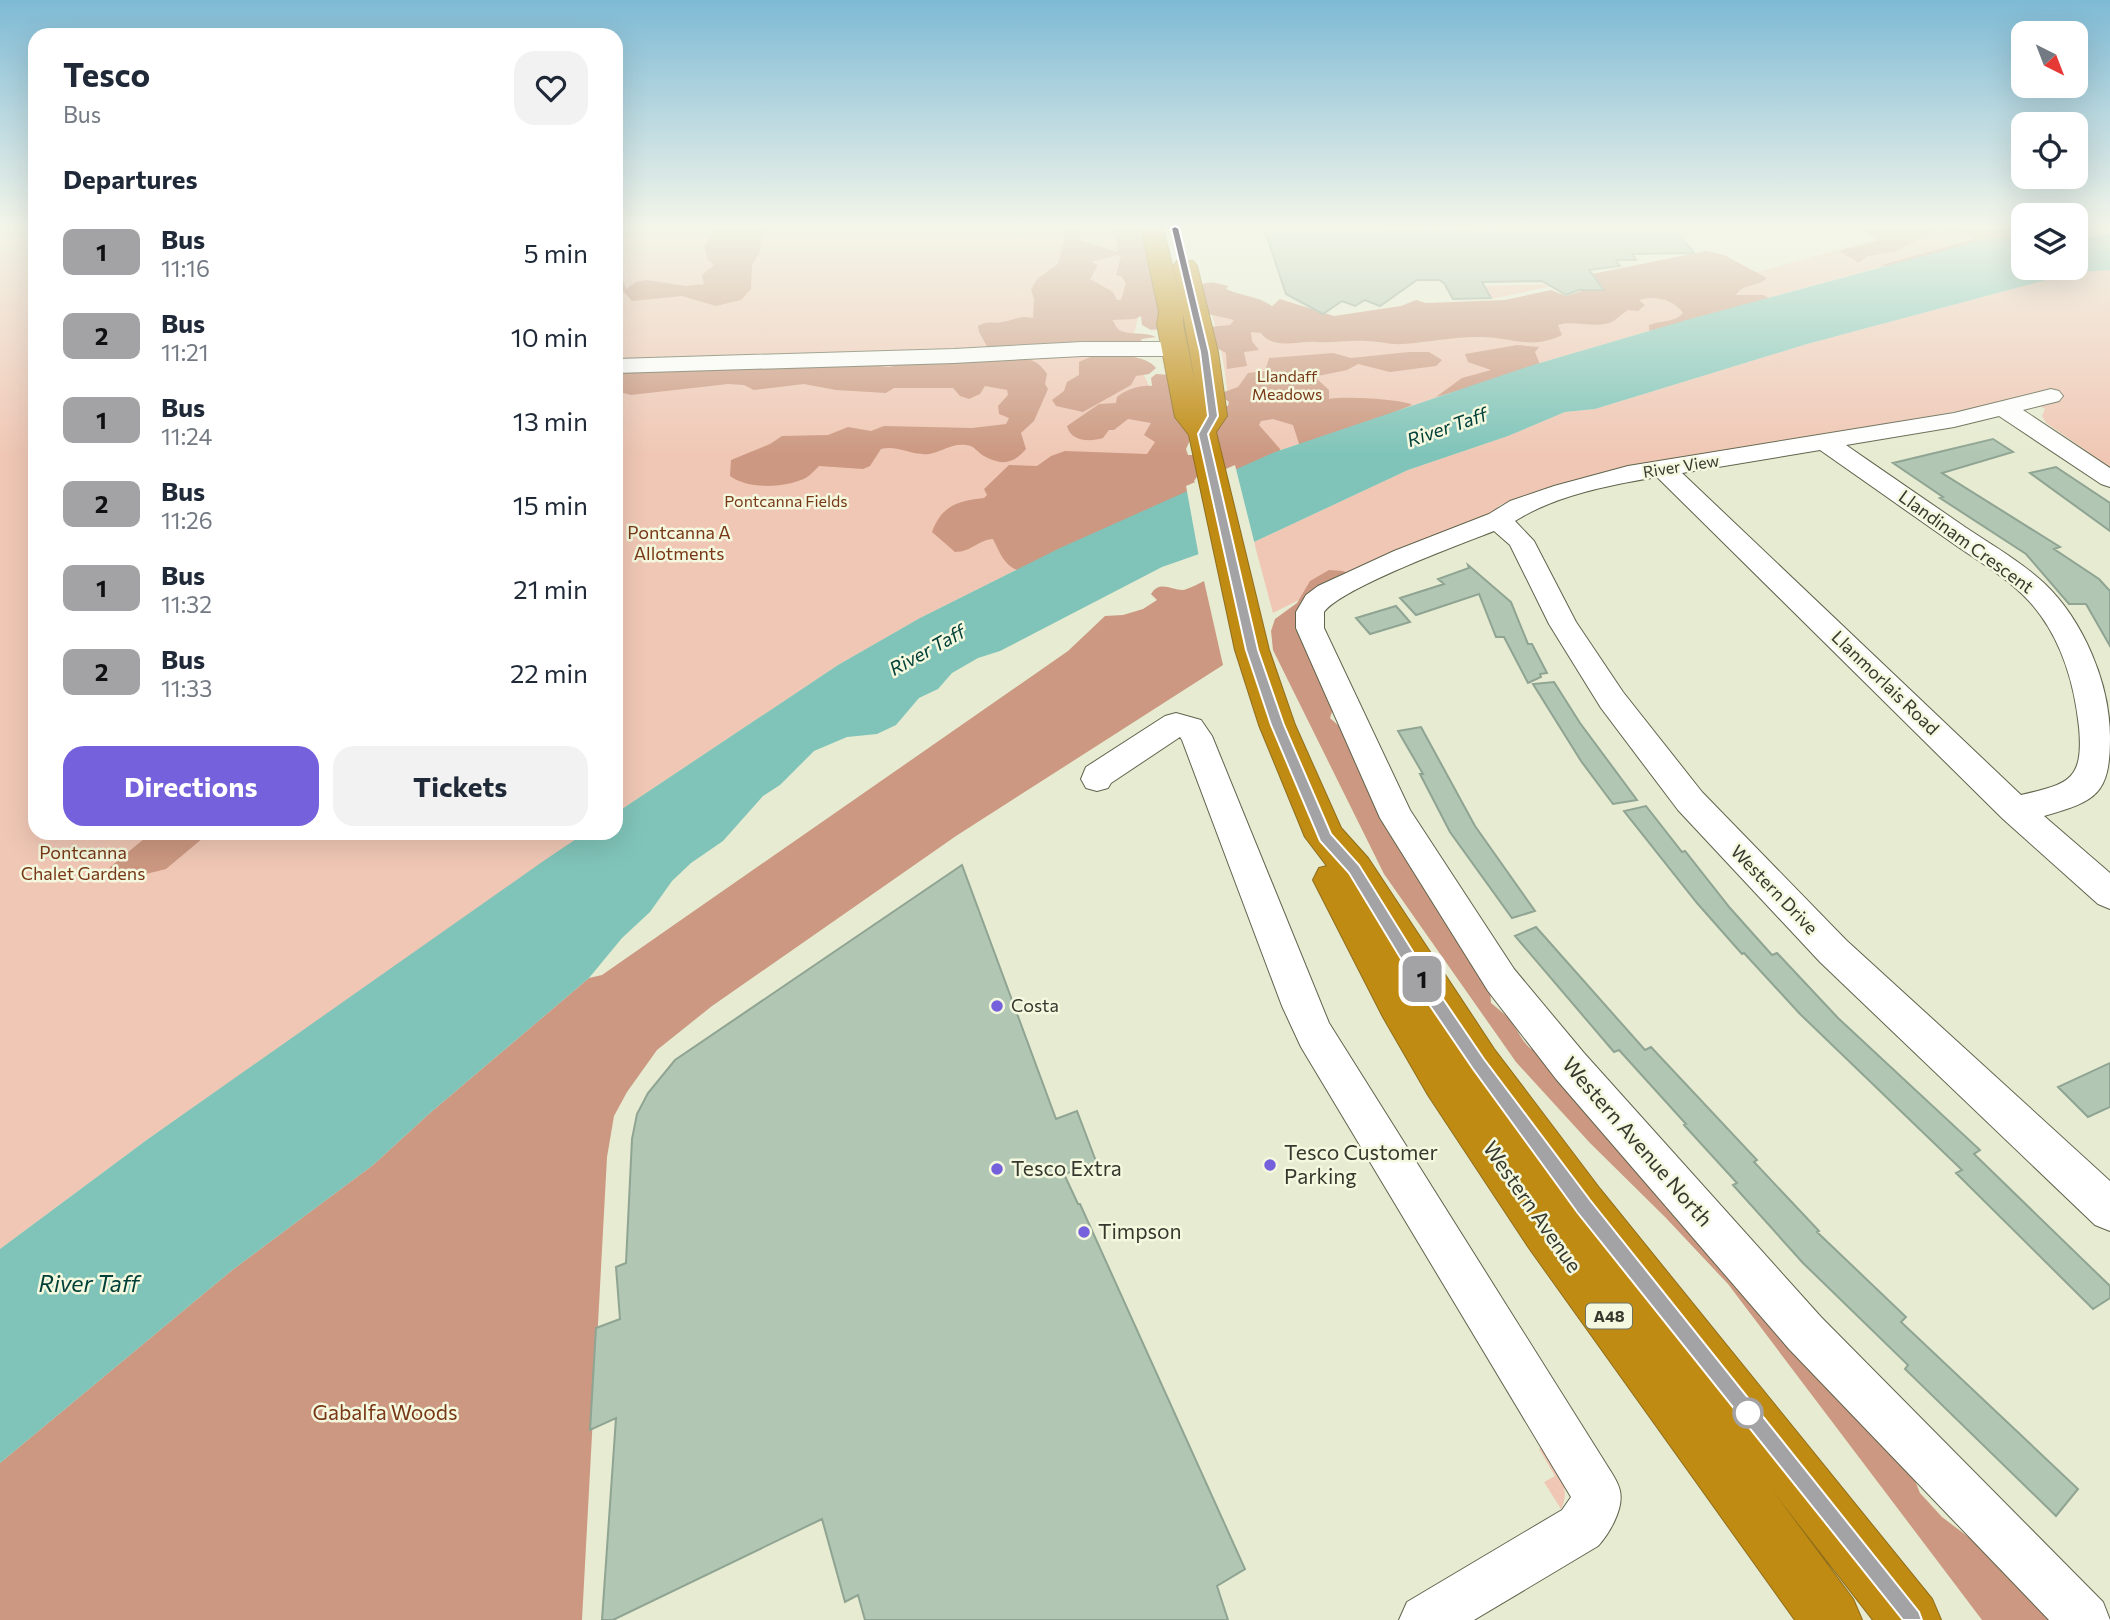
<!DOCTYPE html>
<html lang="en">
<head>
<meta charset="utf-8">
<style>
	:root { --surface:#fff; --page:#f2f2f3; --text:#1f2937; --muted:#747a83; --accent:#7561dc }
	body { margin:0; font-family:Commissioner,sans-serif; background:var(--page); color:var(--text); height:100vh; display:flex; flex-direction:column; font-size:26px; white-space:nowrap }
	* { box-sizing:border-box; margin:0 }
	p { font-size:23px; color:var(--muted) }
	.icon { flex:none; width:38px; height:38px; fill:none; stroke:currentColor; stroke-width:2; stroke-linecap:round; stroke-linejoin:round }
	.map { position:relative; flex:1; overflow:hidden }
	.panel { position:absolute; left:28px; top:28px; width:595px; height:812px; display:flex; flex-direction:column; background:var(--surface); border-radius:21px; box-shadow:0 7px 28px #0002 }
	.panel>* { flex:none }
	.badge { padding:0 14px; border-radius:10px; font-size:24px; line-height:46px }
	.needle { width:46px; rotate:138deg }
	.buttons { position:absolute; left:2011px; top:21px; display:grid; gap:14px }
	.buttons a { display:grid; place-items:center; width:77px; height:77px; border-radius:14px; background:var(--surface); box-shadow:0 7px 28px #0002; font-size:35px }
	.map>.badge { position:absolute; translate:-50% -50%; box-shadow:0 0 0 4px #fff }
	h2 { padding:0 35px; font-size:26px; line-height:63px }
	.round { display:grid; place-items:center; flex:none; width:74px; height:74px; border-radius:21px; background:var(--page) }
	.headline { display:flex; align-items:center; justify-content:space-between; height:119px; padding:0 35px }
	h1 { font-size:33px; font-weight:700; line-height:52px }
	.button { display:flex; gap:14px; margin-top:auto; padding:14px 35px }
	.button a { flex:1; height:80px; border-radius:21px; background:var(--accent); color:#fff; font-size:28px; font-weight:700; line-height:80px; text-align:center }
	.button a+a { background:var(--page); color:var(--text) }
	ul { padding:0; list-style:none }
	li { display:flex; align-items:center; gap:21px; height:84px; padding:0 35px }
	li div { flex:1 }
	li b { display:block; font-size:26px }
	li em { font-style:normal }
	li .badge { min-width:77px; font-weight:700; text-align:center }
	.map>svg:first-child { display:block }
	.green { fill:#f0c7b5 }
	.forest { fill:#cc9881; fill-rule:evenodd }
	.water { fill:#80c4b9 }
	.pier { fill:#e6ebd1 }
	.building { fill:#b1c6b3; stroke:#8fa492; stroke-width:2 }
	.lines { fill:none; stroke-linecap:round; stroke-linejoin:round }
	.minor-casing { stroke:#60644d; stroke-width:2 }
	.highway-casing { stroke:#906e1c; stroke-width:2 }
	.minor { fill:#fff; fill-rule:evenodd }
	.highway { fill:#c08b13; fill-rule:evenodd }
	.line { fill:#a3a3a5; stroke:#fff; stroke-width:2 }
	.poi-dot { fill:#7561dc; stroke:#f4f8de; stroke-width:2.5 }
	.stop-dot { fill:#fff; stroke:#a3a3a5; stroke-width:3.5 }
	.labels { text-anchor:middle; stroke-width:5; stroke-linejoin:round; paint-order:stroke }
	.far-park-label { font-size:16px; fill:#783817; stroke:#f4f8de }
	.far-street-label { font-size:16px; fill:#36382e; stroke:#f4f8de }
	.shield { fill:#f4f8de; stroke:#6f7263; stroke-width:2 }
	.shield-label { font-size:16px; font-weight:bold; fill:#36382e }
	.park-label { font-size:18px; fill:#783817; stroke:#f4f8de }
	.street-label { font-size:18px; fill:#36382e; stroke:#f4f8de }
	.poi-label { font-size:18px; fill:#36382e; stroke:#f4f8de; text-anchor:start }
	.water-label { font-size:19px; font-style:italic; fill:#004039; stroke:#f4f8de }
	.near-street-label { font-size:21px; fill:#36382e; stroke:#f4f8de }
	.near-poi-label { font-size:21px; fill:#36382e; stroke:#f4f8de; text-anchor:start }
	.near-park-label { font-size:21px; fill:#783817; stroke:#f4f8de }
	.near-water-label { font-size:23px; font-style:italic; fill:#004039; stroke:#f4f8de }
</style>
</head>
<body>
<div class="map">
<svg width="2110" height="1620" viewBox="0 0 2110 1620">
	<rect width="100%" height="100%" fill="#e6ebd1"/>
	<path class="green" d="M0,228H35V833H585L148,1139L0,1249Z
		M616,228H1122L1138,318L1132,342L1134,354L1174,439L1060,548L920,618L838,665L616,813Z
		M1857,228H2023L1690,319L1533,365L1275,452L1234,461C1229,404 1226,348 1205,295L1272,325L1446,324L1754,273L1877,239Z
		M2110,270V467L2046,423L2042,416L2045,409L2041,407L2063,399L2047,392L1963,410L1548,488L1500,505L1493,513L1352,573L1273,613L1254,542L1408,470L1508,436L1565,412L1595,409L1807,344L2046,280L2051,274Z
		M1561,284L1497,298H1491L1480,286Z
		M1543,1447C1554,1466 1573,1487 1561,1509L1544,1482L1555,1476L1539,1449Z"/>
	<path class="forest" d="M717,228H768L761,238L760,252L752,265L751,289L741,300L716,306L682,296L632,301L624,292L616,296V278L623,280L626,289L636,282L646,280L686,286L704,284L702,275L714,265L708,260L704,246Z
		M1067,228H1079L1080,240L1118,252L1114,228H1148L1162,329L1151,330L1142,325L1141,316L1135,319L1112,320C1115,323 1116,328 1119,330C1130,336 1144,331 1156,337L1142,339L1135,350H989L979,332L978,326C988,320 993,324 1002,322C1014,320 1020,315 1033,318L1034,299L1031,290L1037,279L1058,264ZM1116,255L1121,256L1116,275L1121,276L1126,283L1121,300H1117L1113,292L1090,279L1098,265L1092,262Z
		M1860,228H2023V239L1896,271L1882,265L1975,239L1961,232L1934,230L1897,251L1867,256L1859,263L1839,251L1876,241L1875,237Z
		M1706,251L1724,255L1767,278C1759,287 1743,283 1736,295H1763L1782,305L1654,333L1649,330V325C1661,320 1674,323 1683,313C1674,299 1653,295 1639,300L1645,305L1638,311L1628,310C1621,314 1616,321 1609,323C1593,328 1573,320 1558,325L1562,335C1530,351 1511,336 1478,337C1453,337 1429,342 1403,344C1391,345 1378,341 1366,341C1349,340 1333,343 1317,342C1299,340 1274,351 1261,333L1251,332L1252,341L1259,350L1244,352L1247,366L1227,369L1226,353L1213,346L1209,327L1230,325L1234,320L1208,314L1198,286C1211,280 1215,283 1228,286L1226,289C1241,296 1258,296 1272,306L1280,299L1334,316L1401,306L1416,300L1426,303L1505,300L1551,290L1566,296L1585,290H1603L1592,274Z
		M1517,345L1539,347L1535,352L1541,367L1436,397L1462,378L1491,370L1468,362L1465,354Z
		M1409,352H1429L1442,360L1436,366L1390,372L1358,364L1347,370L1318,376L1317,379L1329,390V399C1341,396 1403,399 1412,405L1301,450L1293,425L1273,419L1261,421L1259,425L1280,449L1281,456L1272,464L1227,471L1218,457L1221,453L1218,448L1220,445L1215,443L1216,406H1228L1229,402L1223,398L1224,392L1238,387L1248,373L1265,371L1269,358L1333,353L1351,358Z
		M1097,354C1115,357 1145,353 1156,368L1149,374L1136,376L1131,385L1083,412L1056,406L1052,400L1064,391L1067,382L1079,375V362Z
		M1026,359C1035,360 1042,366 1047,374L1045,384L1048,389L1034,421L1021,433L1026,449C1013,464 1002,466 984,456C977,452 975,446 966,445C951,443 942,452 929,454C912,456 898,445 881,449L870,466L863,469L819,466C814,471 808,478 801,480C781,488 748,489 730,476L731,460L770,444L782,436L828,435L848,427L871,431L884,426L972,428L1006,424L1009,418L999,414L998,406L1008,395L1007,390L985,386L980,394L969,399L960,396L953,388H894L886,393L836,390L804,384L754,390L744,385L728,384L631,395L616,391V370L860,364L889,367L911,362Z
		M1156,374L1172,375L1190,440L1186,449L1188,455H1195L1200,472L1194,481L1201,489L1023,572C1005,568 1001,555 993,539C978,540 971,552 955,552L932,532C942,505 958,501 984,498L987,495L984,489L1009,465L1037,466L1051,456L1065,451L1147,454L1155,442L1144,435L1151,423L1128,419L1114,430H1109L1103,438C1090,442 1071,442 1067,426L1099,404L1116,403L1117,397C1128,389 1139,385 1152,386L1151,378Z
		M1329,570L1343,571L1356,577L1318,616L1333,709L1330,718L1357,742L1490,989L1491,1003C1498,1009 1507,1015 1512,1023C1527,1044 1525,1052 1553,1056L1910,1468L1920,1493L1942,1517L1971,1539L2010,1560L2069,1620H1982L1728,1284L1665,1217L1590,1143L1516,1062L1384,874L1273,650L1271,631L1275,619L1297,603L1310,581Z
		M1204,581L1223,665L956,836L712,1006L657,1050L627,1092L614,1116L607,1157L582,1620H0V1463L231,1271L373,1165L431,1112L589,978L602,975L1068,651L1105,616L1123,615L1143,609L1157,600L1151,594C1160,580 1170,590 1183,590C1189,589 1198,584 1204,581Z
		M151,833H209L166,869L138,876L109,868Z"/>
	<path class="water" d="M2110,234V270L2051,274L2046,280L1807,344L1595,409L1565,412L1508,436L1408,470L1254,542L1199,554L1162,567L1000,651L978,658L952,673L938,689L919,698L896,725L877,734L847,737L814,751L780,785L763,796L723,841L691,863L672,881L650,912L622,938L589,978L431,1112L373,1165L231,1271L0,1463V1249L148,1139L542,862L585,833H616V813L838,665L920,618L1060,548L1275,452L1533,365L1690,319L1986,239L2023,238V268H2076V239Z"/>
	<path class="pier" d="M1235,465L1255,545L1199,557L1186,486Z"/>
	<path class="building" d="M1264,228H1380L1382,232L1674,228L1694,253L1632,254L1636,260H1616L1620,266L1589,270L1604,290H1579L1566,295L1542,281L1482,282L1491,298L1453,299L1444,283L1439,280H1417L1380,306L1365,300L1355,306L1342,301L1323,314L1286,294Z
		M1993,439L2013,452L1942,473L2060,547L2054,549L2099,579L2110,591V646L2086,604H2069L2026,554L1940,498L1943,497L1893,463Z
		M2056,467L2110,503V531L2030,473Z
		M1468,565L1511,602L1528,644H1532L1547,673L1540,674L1541,677L1528,683L1504,637H1496L1479,594L1416,615L1400,598L1444,584L1438,579L1469,568Z
		M1396,606L1410,622L1370,634L1356,618Z
		M1554,682L1580,723L1637,800L1613,804L1581,761L1533,684Z
		M1421,727L1475,826L1535,911L1512,918L1450,832L1420,774H1423L1398,731Z
		M1646,806L1682,852L1685,851L1730,908L1772,955L1777,953L1838,1018L1980,1150L1974,1154L2110,1286V1298L2093,1309L1956,1173L1962,1170L1800,1014L1744,953L1742,954L1697,903L1624,811Z
		M962,865L1056,1119L1077,1111L1097,1164L1064,1174L1078,1204H1080L1245,1569L1217,1586L1228,1620H865L858,1595L845,1602L822,1519L613,1620H602L616,1418L590,1430L596,1328L620,1319L616,1267L626,1263L632,1139L637,1114L648,1093L675,1060Z
		M1536,927L1645,1050L1651,1047L1757,1160L1754,1162L1819,1231L1817,1232L1906,1317L1901,1322L2078,1489L2056,1516L1905,1369L1908,1365L1803,1263L1733,1185L1737,1183L1684,1125L1686,1124L1619,1050L1614,1052L1515,936Z
		M2110,1063V1107L2088,1117L2058,1087Z"/>
	<g class="lines">
		<g class="minor-casing">
			<path id="minor" d="M1082,342H1175L1183,344L1186,349L1183,354L1175,356H1082L954,363L616,373V359L954,349Z
				M2051,389L2059,391L2063,396L2059,401L2023,410L2110,468V487L2101,484L1999,416L1954,427L1846,445C1886,473 1926,500 1965,527C1992,545 2020,561 2044,583C2083,620 2110,683 2110,737C2110,794 2097,801 2044,816L2110,873V909L2098,904L2003,819L1657,477C1610,485 1556,495 1515,521L1534,541L1576,622L1623,692L1702,792L1846,940L2110,1181V1231L2095,1225L1820,962L1678,810L1601,708L1549,624L1510,545L1494,531C1461,544 1341,588 1324,612V628L1410,810L1514,969L1584,1053L1821,1317L2103,1602L2110,1620H2049L1789,1349L1556,1079L1488,991L1380,818L1296,628V612L1306,595L1318,586L1394,551L1489,514L1510,501L1554,486L1628,466L1954,413ZM1820,450C1864,481 1907,511 1951,542C1982,564 2019,584 2041,616C2064,648 2075,689 2079,727C2084,781 2068,784 2021,795L1682,473Z
				M1176,713L1201,720L1212,736L1329,1023L1613,1475C1616,1480 1619,1486 1620,1491C1624,1509 1609,1534 1598,1546L1474,1620H1399L1407,1602L1562,1510L1571,1497L1301,1047L1282,1006L1182,740L1180,737L1111,783L1108,788L1097,791L1086,788L1081,779L1086,767L1165,716Z"/>
		</g>
		<g class="highway-casing">
			<path id="highway" d="M1141,228H1163L1181,301L1173,266L1177,261H1193L1197,266L1218,352L1227,416L1216,432L1269,650L1295,725L1341,828L1368,858L1494,1049L1600,1189L1932,1599L1941,1620H1873L1772,1490L1853,1599L1862,1620H1795L1529,1248L1428,1095L1383,1017L1313,880L1319,868L1327,866L1305,837L1259,725L1235,650L1189,435L1175,417L1157,324L1159,312ZM1183,313L1195,383L1183,324Z"/>
		</g>
		<use href="#minor" class="minor"/>
		<use href="#highway" class="highway"/>
	</g>
	<linearGradient id="sky" x2="0" y2="1"><stop stop-color="#7ebad5"/><stop offset="0.5" stop-color="#f4f6ea"/><stop offset="1" stop-color="#f4f6ea" stop-opacity="0"/></linearGradient>
	<rect width="2110" height="455" fill="url(#sky)"/>
	<path class="line" d="M1175,226L1179,228L1209,352L1218,416L1208,434L1258,650L1284,725L1331,834L1359,865L1435,987L1484,1059L1590,1200L1919,1612L1922,1620H1903L1577,1212L1473,1069L1424,997L1349,873L1320,841L1271,725L1246,650L1198,434L1208,416L1200,352L1171,228Z"/>
	<g class="poi-dot">
		<circle cx="997" cy="1006" r="7"/>
		<circle cx="1270" cy="1165" r="7"/>
		<circle cx="997" cy="1169" r="7"/>
		<circle cx="1084" cy="1232" r="7"/>
	</g>
	<circle class="stop-dot" cx="1748" cy="1413" r="14"/>
	<g class="labels">
		<g class="far-park-label">
			<text x="1287" y="382">Llandaff<tspan x="1287" dy="18">Meadows</tspan></text>
			<text x="786" y="507">Pontcanna Fields</text>
		</g>
		<g class="far-street-label">
			<text transform="translate(1681 466) rotate(-9)" y="6">River View</text>
		</g>
		<rect class="shield" x="1586" y="1303.5" width="46" height="25" rx="5"/>
		<g class="shield-label">
			<text x="1609" y="1322">A48</text>
		</g>
		<g class="park-label">
			<text x="679" y="539">Pontcanna A<tspan x="679" dy="21">Allotments</tspan></text>
			<text x="83" y="859">Pontcanna<tspan x="83" dy="21">Chalet Gardens</tspan></text>
		</g>
		<g class="street-label">
			<text transform="translate(1966 542) rotate(36)" y="6">Llandinam Crescent</text>
			<text transform="translate(1885 683) rotate(44)" y="6">Llanmorlais Road</text>
			<text transform="translate(1774 890) rotate(46)" y="6">Western Drive</text>
		</g>
		<g class="poi-label">
			<text x="1011" y="1012">Costa</text>
		</g>
		<g class="water-label">
			<text transform="translate(1447 427) rotate(-19)" y="7">River Taff</text>
			<text transform="translate(927 650) rotate(-29)" y="7">River Taff</text>
		</g>
		<g class="near-street-label">
			<text transform="translate(1637 1142) rotate(49)" y="7">Western Avenue North</text>
			<text transform="translate(1532 1207) rotate(55)" y="7">Western Avenue</text>
		</g>
		<g class="near-poi-label">
			<text x="1284" y="1160">Tesco Customer<tspan x="1284" dy="24">Parking</tspan></text>
			<text x="1011" y="1176">Tesco Extra</text>
			<text x="1098" y="1239">Timpson</text>
		</g>
		<g class="near-park-label">
			<text x="385" y="1420">Gabalfa Woods</text>
		</g>
		<g class="near-water-label">
			<text x="89" y="1292">River Taff</text>
		</g>
	</g>
</svg>
<div class="buttons">
<a><svg class="needle" viewBox="-14 -14 28 28"><path d="M0-13l5 13h-10z" fill="#e53935"/><path d="M0 13l5-13h-10z" fill="#747a83"/></svg></a>
<a><svg class="icon" aria-label="locate" viewBox="0 0 24 24"><circle cx="12" cy="12" r="6"/><path d="M12 2v4M12 18v4M2 12h4M18 12h4"/></svg></a>
<a><svg class="icon" aria-label="layers" viewBox="0 0 24 24"><path d="M12 4l9 5-9 5-9-5zM3 14l9 5 9-5"/></svg></a>
</div>
<b class="badge" style="left:1422px;top:979px;background:#a3a3a5;color:#111">1</b>
<section class="panel">
<div class="headline"><div><h1>Tesco</h1><p>Bus</p></div><a class="round"><svg class="icon" aria-label="heart" viewBox="0 0 24 24"><path d="M12 20l-8-8c-3-5 5-10 8-4 3-6 11-1 8 4z"/></svg></a></div>
<h2>Departures</h2>
<ul>
<li><span class="badge" style="background:#a3a3a5;color:#111">1</span><div><b>Bus</b><p>11:16</p></div><em>5 min</em></li>
<li><span class="badge" style="background:#a3a3a5;color:#111">2</span><div><b>Bus</b><p>11:21</p></div><em>10 min</em></li>
<li><span class="badge" style="background:#a3a3a5;color:#111">1</span><div><b>Bus</b><p>11:24</p></div><em>13 min</em></li>
<li><span class="badge" style="background:#a3a3a5;color:#111">2</span><div><b>Bus</b><p>11:26</p></div><em>15 min</em></li>
<li><span class="badge" style="background:#a3a3a5;color:#111">1</span><div><b>Bus</b><p>11:32</p></div><em>21 min</em></li>
<li><span class="badge" style="background:#a3a3a5;color:#111">2</span><div><b>Bus</b><p>11:33</p></div><em>22 min</em></li>
</ul>
<div class="button"><a>Directions</a><a>Tickets</a></div>
</section>
</div>
</body>
</html>
